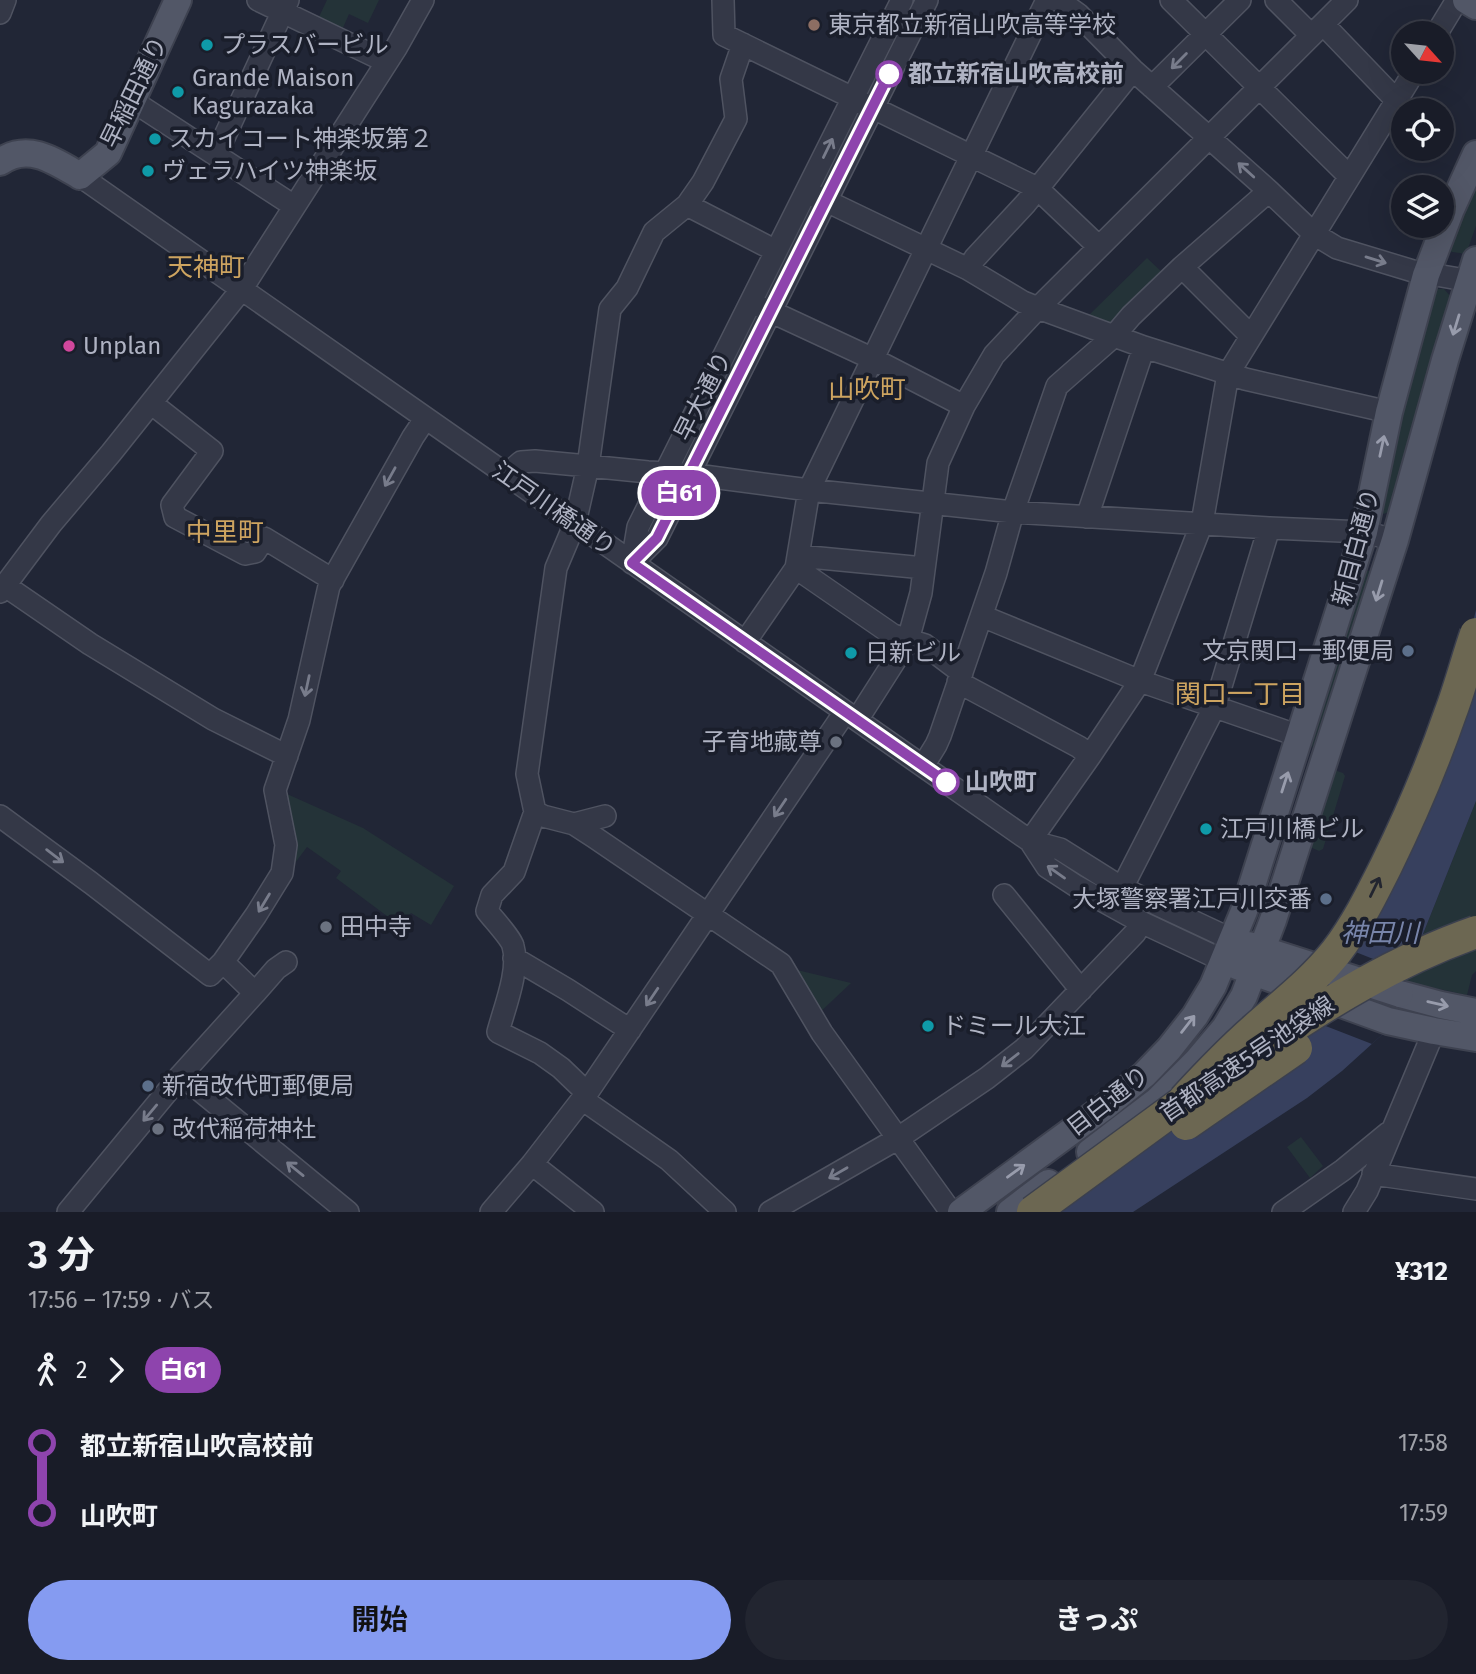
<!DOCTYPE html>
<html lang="ja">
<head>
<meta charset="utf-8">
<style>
	:root { --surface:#191c28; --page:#222530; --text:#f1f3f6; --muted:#9fa1a8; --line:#373a45; --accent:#859bf1 }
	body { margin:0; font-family:"Fira Sans","Noto Sans JP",sans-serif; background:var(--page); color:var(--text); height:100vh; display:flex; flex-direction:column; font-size:26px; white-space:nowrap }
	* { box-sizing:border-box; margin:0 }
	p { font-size:23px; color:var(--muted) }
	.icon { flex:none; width:38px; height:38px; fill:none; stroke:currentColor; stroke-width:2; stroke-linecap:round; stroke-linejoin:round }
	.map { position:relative; height:1212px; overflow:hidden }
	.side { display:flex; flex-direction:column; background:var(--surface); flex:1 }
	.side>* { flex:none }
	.badge { padding:0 14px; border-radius:23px; font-size:24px; line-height:46px }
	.needle { width:46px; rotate:117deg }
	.tools { position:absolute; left:1391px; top:21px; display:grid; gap:14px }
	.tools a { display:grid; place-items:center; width:63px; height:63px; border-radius:50%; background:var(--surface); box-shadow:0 7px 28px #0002,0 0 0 2px var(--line); font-size:35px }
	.map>.badge { position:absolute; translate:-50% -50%; box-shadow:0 0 0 4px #fff }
	.legs { display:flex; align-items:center; gap:10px; height:77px; padding:0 28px; font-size:23px }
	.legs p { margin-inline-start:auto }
	.overview { display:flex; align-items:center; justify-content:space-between; height:119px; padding:0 28px }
	h1 { font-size:38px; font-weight:700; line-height:52px }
	.button { display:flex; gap:14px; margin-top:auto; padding:14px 28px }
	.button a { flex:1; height:80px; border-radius:42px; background:var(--accent); color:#111; font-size:28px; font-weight:700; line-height:80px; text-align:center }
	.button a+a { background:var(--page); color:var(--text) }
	ul { padding:0 28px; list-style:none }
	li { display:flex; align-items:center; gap:24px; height:70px; font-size:26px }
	li i { display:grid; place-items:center; width:10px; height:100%; margin:0 9px; background:currentColor }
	li i::after { content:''; width:18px; height:18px; margin:-9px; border:5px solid; border-radius:50%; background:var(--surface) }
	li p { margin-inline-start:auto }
	li:first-child i { background:linear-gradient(#0000 50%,currentColor 0) }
	li:last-child i { background:linear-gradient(currentColor 50%,#0000 0) }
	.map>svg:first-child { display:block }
	.green { fill:#243338 }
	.water { fill:#37405e }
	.pier { fill:#212636 }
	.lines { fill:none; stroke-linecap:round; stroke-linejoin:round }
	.minor-casing { stroke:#4f5361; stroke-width:24 }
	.major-casing { stroke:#3e4250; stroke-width:30 }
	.minor { stroke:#343847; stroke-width:21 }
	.major { stroke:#525767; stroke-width:26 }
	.major-bridge-casing { stroke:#3e4250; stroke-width:30; stroke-linecap:butt }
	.highway-bridge-casing { stroke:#3c404e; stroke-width:35; stroke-linecap:butt }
	.major-bridge { stroke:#525767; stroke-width:26 }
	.highway-bridge { stroke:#6c6752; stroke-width:32 }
	.oneway { stroke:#787c8b }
	.oneway2 { stroke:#989cac }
	.oneway3 { stroke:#22252f }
	.line-1-casing { stroke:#fff; stroke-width:16 }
	.line-1 { stroke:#8e44ad; stroke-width:10 }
	.education-dot { fill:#8d6e63; stroke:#1a1e2b; stroke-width:2.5 }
	.culture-dot { fill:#0f9aa8; stroke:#1a1e2b; stroke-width:2.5 }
	.stop-1-dot { fill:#fff; stroke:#8e44ad; stroke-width:3.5 }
	.hotel-dot { fill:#d1479c; stroke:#1a1e2b; stroke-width:2.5 }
	.service-dot { fill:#5c6f8a; stroke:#1a1e2b; stroke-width:2.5 }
	.worship-dot { fill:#6b7280; stroke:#1a1e2b; stroke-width:2.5 }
	.labels { text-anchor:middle; stroke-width:7; stroke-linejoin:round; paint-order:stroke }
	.poi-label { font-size:24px; fill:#afb3c3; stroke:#1a1e2b; text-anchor:start }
	.stop-label { font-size:24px; font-weight:bold; fill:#afb3c3; stroke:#1a1e2b; text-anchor:start }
	.street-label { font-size:24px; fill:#afb3c3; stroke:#1a1e2b }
	.neighbourhood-label { font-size:26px; fill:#cda460; stroke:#1a1e2b }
	.water-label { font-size:26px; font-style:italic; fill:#7885aa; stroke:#1a1e2b }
</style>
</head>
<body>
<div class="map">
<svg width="1476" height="1212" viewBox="0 0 1476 1212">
	<rect width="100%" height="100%" fill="#212636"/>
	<path class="green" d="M327,0H379L368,23L349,14L342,30L318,19Z
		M1476,181V226L1466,254L1446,251Z
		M1147,258L1165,275L1117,322L1109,324L1088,316Z
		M1436,289H1444L1451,297L1449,307L1390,512L1383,514L1380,512L1413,364L1433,292Z
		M1363,570L1369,571L1364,592L1313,747L1308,745Z
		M1334,770L1343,773L1345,776L1323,849L1319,851L1308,846Z
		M287,794L363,828L454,886L431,925L411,913L399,925L336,878L341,871L307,847L295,863L290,862L284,809Z
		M1476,801V971L1472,975L1467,995L1402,981L1423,934Z
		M793,969L851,983L816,1016Z
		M1301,1137L1323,1166L1310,1178L1287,1147Z"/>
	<path class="water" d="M1476,610V801L1423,934L1392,1003L1384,1033L1342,1071L1307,1098L1133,1212H1051L1263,1053L1358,894L1465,654Z"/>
	<path class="pier" d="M1343,947L1406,972L1392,1003L1384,1033L1372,1044L1300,1016Z"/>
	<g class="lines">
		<g class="minor-casing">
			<path id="minor" d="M258,0L387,62
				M723,0L724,35L1037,188L1099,247
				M1058,0L1078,14L1133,70L1269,191L1314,234L1337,248L1413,271L1476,282
				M1171,0L1349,176
				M1276,0L1311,35
				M0,13L5,0
				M1323,24L1396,100
				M1437,33L1457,0
				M1152,87L1240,0
				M131,100L294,206
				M216,155L288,0
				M80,176L1030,841L1060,849L1122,888L1233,940
				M814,195L968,269L1023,302L1038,308L1144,347L1245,379L1389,412
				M687,205L776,251
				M1182,267L1251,336
				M968,269L975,258L1026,203L1133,70
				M759,306L873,359L964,406
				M151,403L212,451L172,505L175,517L245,554L255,552L264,538L333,580
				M506,475L521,462L535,461L588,466L610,309L627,288L654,232L687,205L703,182L736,119L731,79L743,44
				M1087,517L1144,347
				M799,556L924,568
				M632,563L657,538L927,0
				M632,563L638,527L902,0
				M796,568L893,635L925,645L962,673
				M4,585L90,644L213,719L287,756
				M0,592L51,524L111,453L241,290L396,48L423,0
				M982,616L1140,681L1299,736
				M745,642L796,568L809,490L1047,0
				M958,682L1079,747L1090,756
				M857,720L908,640L921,593L938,463L964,406L994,355L1038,308L1347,0
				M923,766L936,745L940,736L996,573L1013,512L1057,386L1114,336L1131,316L1182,267L1269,191
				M535,812L543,816L574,824L594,837L781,964L822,1033L951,1212
				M0,816L91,883L210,975L223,962
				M574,824L605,816
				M1030,841L1090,756L1140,681L1202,523L1228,374L1414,72
				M1030,841L1047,867L1076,886L1141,922L1224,961
				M1122,888L1215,706L1269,528
				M1004,895L1081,990
				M514,958L568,990L630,1030
				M255,993L276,969L286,962
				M181,1075L348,1212
				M587,1093L561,1068L540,1053L498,1032C504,1009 520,970 513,946C511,938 493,919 487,911L492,895L514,872L535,812L527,774L556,568L575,523L588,466L648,472L689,474L809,490L1013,512L1269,528L1364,532L1395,540
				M582,1099L669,1160L725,1212
				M532,1164L593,1212
				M1373,1174L1476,1189
				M68,1212L181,1075L255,993L223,962L256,915L282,873L286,845L275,790L299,720L329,586L413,437L425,419
				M491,1212L532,1164L587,1093L845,712
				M770,1212L897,1139L987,1078L1024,1049L1135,933L1141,922
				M1283,1212L1343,1170L1388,1133
				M1354,1212L1367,1191L1434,1031"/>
		</g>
		<g class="major-casing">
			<path id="major" d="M1466,0L1476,6
				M0,162C28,142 55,161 80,176
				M80,176L108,153L178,0
				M1248,945L1332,972
				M1237,966L1388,1021L1434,1031L1476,1038
				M1400,994L1441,1005L1476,1012
				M1090,1152L1158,1100L1197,1061L1225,1028L1244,996L1273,920L1395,540L1445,360L1476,260
				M961,1212L1107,1105L1144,1075L1169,1049L1195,1016L1213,986L1244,911L1364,532L1389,412L1426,275L1451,209L1476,154
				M1010,1212L1048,1183"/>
		</g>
		<use href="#minor" class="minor"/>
		<use href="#major" class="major"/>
		<g class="major-bridge-casing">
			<path id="major-bridge" d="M1332,972L1400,994"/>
		</g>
		<g class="highway-bridge-casing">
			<path id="highway-bridge" d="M1255,1052C1325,1004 1396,960 1476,932
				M1184,1100C1207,1075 1230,1051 1255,1029C1283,1004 1312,982 1336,952C1356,926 1371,896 1386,866C1410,817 1432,766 1450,714C1460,688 1467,660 1476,634
				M1186,1124L1296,1048
				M1033,1212L1201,1089"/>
		</g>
		<use href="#major-bridge" class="major-bridge"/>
		<use href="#highway-bridge" class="highway-bridge"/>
	</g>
	<defs><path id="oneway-shaft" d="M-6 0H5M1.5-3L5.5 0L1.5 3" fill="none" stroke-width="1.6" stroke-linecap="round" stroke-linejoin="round" transform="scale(1.75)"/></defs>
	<g class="oneway">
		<use href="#oneway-shaft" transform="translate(1179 61) rotate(135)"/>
		<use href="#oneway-shaft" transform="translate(828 148) rotate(-64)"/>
		<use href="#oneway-shaft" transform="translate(1246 170) rotate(-138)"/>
		<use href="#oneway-shaft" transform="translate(1376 260) rotate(17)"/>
		<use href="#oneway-shaft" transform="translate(390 477) rotate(119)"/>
		<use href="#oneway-shaft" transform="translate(307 686) rotate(102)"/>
		<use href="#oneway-shaft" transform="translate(780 808) rotate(124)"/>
		<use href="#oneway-shaft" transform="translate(55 856) rotate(37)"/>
		<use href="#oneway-shaft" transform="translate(1056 872) rotate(-145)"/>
		<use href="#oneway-shaft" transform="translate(264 903) rotate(121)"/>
		<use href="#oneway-shaft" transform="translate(652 997) rotate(124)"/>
		<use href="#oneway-shaft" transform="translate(1010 1060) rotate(142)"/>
		<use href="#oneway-shaft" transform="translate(150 1113) rotate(130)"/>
		<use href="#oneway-shaft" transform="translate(295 1169) rotate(-141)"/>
		<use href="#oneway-shaft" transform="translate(838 1173) rotate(150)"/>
	</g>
	<g class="oneway2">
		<use href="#oneway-shaft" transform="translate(1456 325) rotate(107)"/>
		<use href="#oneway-shaft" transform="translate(1382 446) rotate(-78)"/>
		<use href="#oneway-shaft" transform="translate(1379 591) rotate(107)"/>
		<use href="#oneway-shaft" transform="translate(1285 782) rotate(-72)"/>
		<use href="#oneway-shaft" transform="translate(1438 1004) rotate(13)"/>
		<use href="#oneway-shaft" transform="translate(1188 1024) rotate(-52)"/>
		<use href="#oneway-shaft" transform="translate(1016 1171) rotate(-36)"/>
	</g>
	<use class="oneway3" href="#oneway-shaft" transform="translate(1375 887) rotate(-64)"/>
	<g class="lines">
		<g class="line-1-casing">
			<path id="line-1" d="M889,74L657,538L632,563L946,782"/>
		</g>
		<use href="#line-1" class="line-1"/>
	</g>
	<circle class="education-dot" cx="814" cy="25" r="7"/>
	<g class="culture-dot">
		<circle cx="207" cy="45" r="7"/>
		<circle cx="178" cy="92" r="7"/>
		<circle cx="155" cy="139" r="7"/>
		<circle cx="148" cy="171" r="7"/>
		<circle cx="851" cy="653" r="7"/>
		<circle cx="1206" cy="829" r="7"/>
		<circle cx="928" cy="1026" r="7"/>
	</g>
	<g class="stop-1-dot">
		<circle cx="889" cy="74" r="12"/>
		<circle cx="946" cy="782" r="12"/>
	</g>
	<circle class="hotel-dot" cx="69" cy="346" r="7"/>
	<g class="service-dot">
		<circle cx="1408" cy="651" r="7"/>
		<circle cx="1326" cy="899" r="7"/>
		<circle cx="148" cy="1086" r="7"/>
	</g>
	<g class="worship-dot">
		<circle cx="836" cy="742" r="7"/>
		<circle cx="326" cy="927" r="7"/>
		<circle cx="158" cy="1129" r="7"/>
	</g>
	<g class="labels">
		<g class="poi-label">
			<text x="828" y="33">東京都立新宿山吹高等学校</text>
			<text x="221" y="53">プラスバービル</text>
			<text x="192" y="86">Grande Maison<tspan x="192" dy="28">Kagurazaka</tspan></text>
			<text x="169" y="147">スカイコート神楽坂第２</text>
			<text x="162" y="179">ヴェラハイツ神楽坂</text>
			<text x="83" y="354">Unplan</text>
			<text x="1394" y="659" text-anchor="end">文京関口一郵便局</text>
			<text x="865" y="661">日新ビル</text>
			<text x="822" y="750" text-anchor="end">子育地藏尊</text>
			<text x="1220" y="837">江戸川橋ビル</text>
			<text x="1312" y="907" text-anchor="end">大塚警察署江戸川交番</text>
			<text x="340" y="935">田中寺</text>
			<text x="942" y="1034">ドミール大江</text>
			<text x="162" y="1094">新宿改代町郵便局</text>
			<text x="172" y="1137">改代稲荷神社</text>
		</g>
		<g class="stop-label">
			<text x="908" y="82">都立新宿山吹高校前</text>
			<text x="965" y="790">山吹町</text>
		</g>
		<g class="street-label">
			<text transform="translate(134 92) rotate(-64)" y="8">早稲田通り</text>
			<text transform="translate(703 396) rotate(-63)" y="8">早大通り</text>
			<text transform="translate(554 509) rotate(35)" y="8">江戸川橋通り</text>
			<text transform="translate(1356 547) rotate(-75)" y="8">新目白通り</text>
			<text transform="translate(1247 1059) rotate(-34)" y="8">首都高速5号池袋線</text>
			<text transform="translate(1108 1101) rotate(-38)" y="8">目白通り</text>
		</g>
		<g class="neighbourhood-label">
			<text x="206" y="276">天神町</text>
			<text x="867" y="398">山吹町</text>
			<text x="225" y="541">中里町</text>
			<text x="1240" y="703">関口一丁目</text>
		</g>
		<g class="water-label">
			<text x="1380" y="942">神田川</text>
		</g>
	</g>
</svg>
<div class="tools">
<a><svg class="needle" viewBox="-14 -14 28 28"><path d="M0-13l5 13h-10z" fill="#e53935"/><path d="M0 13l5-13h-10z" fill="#9fa1a8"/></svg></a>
<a><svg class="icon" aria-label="locate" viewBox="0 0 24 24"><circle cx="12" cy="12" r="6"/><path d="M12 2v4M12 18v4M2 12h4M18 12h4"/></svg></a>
<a><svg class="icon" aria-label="layers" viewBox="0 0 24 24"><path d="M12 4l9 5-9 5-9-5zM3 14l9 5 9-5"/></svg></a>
</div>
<b class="badge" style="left:679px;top:493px;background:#8e44ad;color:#fff">白61</b>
</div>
<section class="side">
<div class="overview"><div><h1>3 分</h1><p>17:56 – 17:59 · バス</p></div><b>¥312</b></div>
<div class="legs"><svg class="icon" aria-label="walk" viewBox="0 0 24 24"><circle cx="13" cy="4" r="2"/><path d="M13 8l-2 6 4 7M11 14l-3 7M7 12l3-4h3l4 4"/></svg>2<svg class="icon" aria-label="forward" viewBox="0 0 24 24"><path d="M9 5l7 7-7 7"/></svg><b class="badge" style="background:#8e44ad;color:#fff">白61</b></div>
<ul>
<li><i style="color:#8e44ad"></i><b>都立新宿山吹高校前</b><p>17:58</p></li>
<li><i style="color:#8e44ad"></i><b>山吹町</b><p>17:59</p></li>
</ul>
<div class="button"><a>開始</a><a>きっぷ</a></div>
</section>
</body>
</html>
